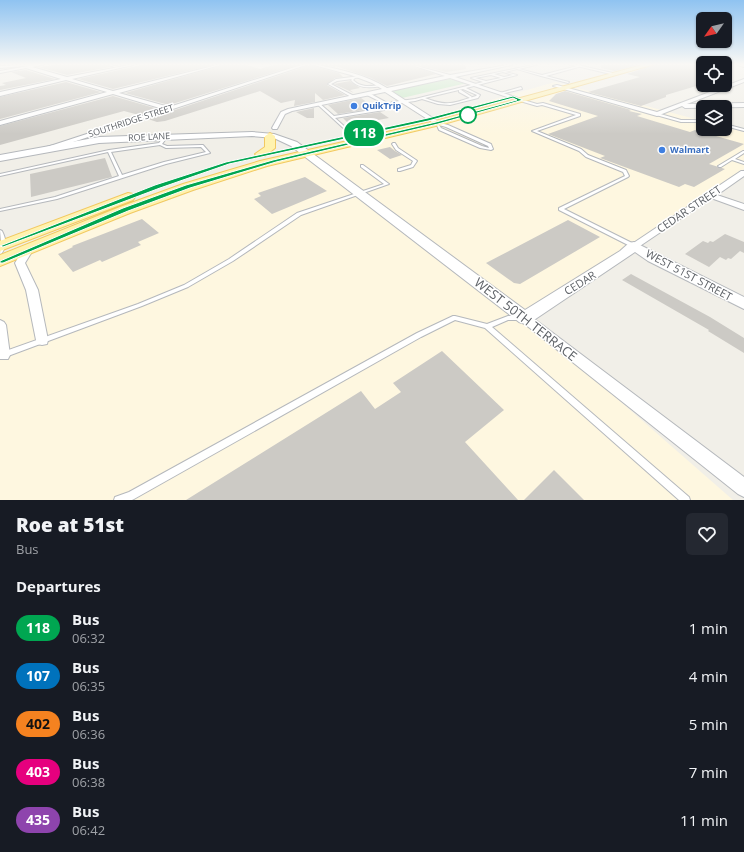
<!DOCTYPE html>
<html lang="en">
<head>
<meta charset="utf-8">
<style>
	:root { --surface:#171b24; --page:#242831; --text:#f1f3f6; --muted:#9ea1a6 }
	body { margin:0; font-family:"Open Sans",sans-serif; background:var(--page); color:var(--text); height:100vh; display:flex; flex-direction:column; font-size:15px; white-space:nowrap }
	* { box-sizing:border-box; margin:0 }
	p { font-size:13px; color:var(--muted) }
	.icon { flex:none; width:22px; height:22px; fill:none; stroke:currentColor; stroke-width:2; stroke-linecap:round; stroke-linejoin:round }
	.map { position:relative; height:500px; overflow:hidden }
	.details { display:flex; flex-direction:column; background:var(--surface); flex:1 }
	.details>* { flex:none }
	.badge { padding:0 8px; border-radius:13px; font-size:14px; line-height:26px }
	.needle { width:26px; rotate:236deg }
	.controls { position:absolute; left:696px; top:12px; display:grid; gap:8px }
	.controls a { display:grid; place-items:center; width:36px; height:36px; border-radius:6px; background:var(--surface); box-shadow:0 1px 3px #0004; font-size:20px }
	.map>.badge { position:absolute; translate:-50% -50%; box-shadow:0 0 0 2px #fff }
	h2 { padding:0 16px; font-size:15px; line-height:36px }
	.round { display:grid; place-items:center; flex:none; width:42px; height:42px; border-radius:6px; background:var(--page) }
	.headline { display:flex; align-items:center; justify-content:space-between; height:68px; padding:0 16px }
	h1 { font-size:19px; font-weight:800; line-height:30px }
	ul { padding:0; list-style:none }
	li { display:flex; align-items:center; gap:12px; height:48px; padding:0 16px }
	li div { flex:1 }
	li b { display:block; font-size:15px }
	li em { font-style:normal }
	li .badge { min-width:44px; font-weight:700; text-align:center }
	.map>svg:first-child { display:block }
	.commercial { fill:#fef7e0 }
	.green { fill:#c5e8c5 }
	.building { fill:#cccac5 }
	.lines { fill:none; stroke-linecap:round; stroke-linejoin:round }
	.service-casing { stroke:#b5b8bc; stroke-width:2 }
	.minor-casing { stroke:#b5b8bc; stroke-width:2 }
	.tertiary-casing { stroke:#b5b8bc; stroke-width:2 }
	.primary-casing { stroke:#f2c960; stroke-width:2 }
	.service { fill:#fff; fill-rule:evenodd }
	.minor { fill:#fff; fill-rule:evenodd }
	.tertiary { fill:#fff; fill-rule:evenodd }
	.primary { fill:#fff2af; fill-rule:evenodd }
	.line { fill:#00a651; stroke:#fff }
	.shop-dot { fill:#3f7fe0; stroke:#fff; stroke-width:1.5 }
	.stop-dot { fill:#fff; stroke:#00a651; stroke-width:2 }
	.labels { text-anchor:middle; stroke-width:3; stroke-linejoin:round; paint-order:stroke }
	.far-shop-label { font-size:9px; font-weight:bold; fill:#366cbe; stroke:#fff; text-anchor:start }
	.far-street-label { font-size:9px; fill:#5f6368; stroke:#fff }
	.street-label { font-size:11px; fill:#5f6368; stroke:#fff }
	.near-street-label { font-size:13px; fill:#5f6368; stroke:#fff }
</style>
</head>
<body>
<div class="map">
<svg width="744" height="500" viewBox="0 0 744 500">
	<rect width="100%" height="100%" fill="#f1efe8"/>
	<path class="commercial" d="M555,82L703,121V129H725V127L744,132V169L525,318L733,500H0V261L288,157Z"/>
	<path class="green" d="M446,78L467,83L402,98L392,91Z"/>
	<path class="building" d="M63,64H104L110,67L67,75L38,67Z
		M146,64H217L113,89L78,79Z
		M222,64H243L260,69L277,64H301L169,105L125,93L220,66Z
		M319,64H408L409,65L436,74L387,86L371,78L336,66L335,67Z
		M413,64H465L466,69L446,72Z
		M602,64H642L615,71L601,68Z
		M656,64H703V84L666,95V97L641,106L588,92L640,77L627,74Z
		M310,65L339,73L343,77L335,78L327,85L345,95L323,100L315,93V102L294,106L295,100L281,103L260,91L165,121L157,122L148,119Z
		M26,70L55,79L0,90V86L6,85L2,83L26,78L11,72Z
		M350,81L360,88L350,90L354,93L334,84Z
		M66,82L101,92L0,119V97Z
		M565,91L631,110L629,111L642,114L637,116L690,132L695,130L744,144L709,164L725,169L694,187L685,184L679,187L600,158L605,156L548,134L598,116L549,101L556,94Z
		M113,96L158,109L139,115L124,111L0,145V126Z
		M361,98L375,108L338,114L328,105Z
		M314,108V118H307L296,112Z
		M380,112L389,118L350,125L343,118Z
		M390,147L395,151L402,155L390,159L377,150Z
		M105,158L112,177L31,197L30,174Z
		M305,177L327,191L272,214L254,199L261,196L258,193Z
		M142,219L159,233L138,242L141,245L102,262L100,260L73,272L58,254L73,247L72,246Z
		M568,220L600,237L520,284L514,283L486,263Z
		M725,234L744,242V253L740,251L731,259L728,258L726,260L720,257L709,267L685,254L703,241L708,243L710,241L713,242Z
		M631,274L710,317L744,338V353L708,331L709,330L622,280Z
		M442,351L504,410L465,442L518,500H186L361,391L375,409L401,392L393,383Z
		M554,470L584,500H524Z"/>
	<g class="lines">
		<g class="service-casing">
			<path id="service" d="M38,64L37,65L0,68V66L35,64Z
				M105,64H106L119,67L118,68Z
				M537,64H539L519,69L542,75L581,65L582,66L546,76L569,82L568,83L541,76L517,69L505,72L517,75L466,88L480,95L478,98L450,105L438,104L422,99L415,101L393,104L384,110L335,118L353,134V136H352L317,104L319,103L334,116L383,108L387,105L367,95V93H369L389,104L392,102L415,99L483,82L471,78ZM503,72L513,75L504,77L494,74ZM491,75L501,78L486,81L475,78ZM463,89L477,95L476,96C454,103 447,107 425,98Z
				M360,76L361,77L355,78L353,80C361,88 370,86 380,85L381,86C371,88 358,89 351,80L352,79L337,81L331,84L354,96L353,98L328,84L336,79Z
				M521,87L522,89L501,94L500,93Z
				M459,90H461L472,97L470,98L459,92Z
				M520,99L537,104L543,103L580,114V116L537,131L581,149L588,155L626,170L629,176L628,177L564,209L636,245V247H632L559,210V208L625,176L623,172L586,157L579,151L532,131L576,115L542,105L537,106L520,101Z
				M657,113L681,120H703V122H681L656,115V114Z
				M436,122L448,125L491,144L493,149L491,150L480,148L439,130L436,123ZM439,125L446,127L488,146L489,148L482,146L441,128Z
				M725,124L744,129V131L725,126Z
				M166,134L169,135L162,144L167,146L202,145H203L210,153L166,164L57,199L0,211V209L55,197L119,176L108,152L0,176V174L109,150L159,143ZM160,145L166,148L201,147L206,152L164,162L122,175L111,152Z
				M393,143H395L398,148L416,160L417,161L413,167L400,171H398V169L411,165L413,161L396,150L392,144Z
				M743,151H744V153L735,159L744,162V164L732,160L721,167H719L718,166Z
				M361,165H363L389,184L301,215L233,261L188,287L142,306L0,359V353L138,304L184,285L229,259L297,213L384,184L361,167Z
				M0,230L2,231C6,239 7,245 2,253L0,254L1,242Z
				M453,316H455L487,324L508,316H522L523,318L522,320H508L492,327L689,497L690,500H679L485,328L455,320L421,337L134,499L132,500H114L115,497L129,492L417,333Z"/>
		</g>
		<g class="minor-casing">
			<path id="minor" d="M39,64H45L32,67L67,77L134,64L133,65L72,79L113,91L221,64L220,65L119,93L169,107L304,64H309L49,150L47,149V147L163,109L113,94L0,125V121L107,92L66,80L0,96V92L61,79L26,68L0,73V71Z
				M310,64H315C340,70 365,74 387,88L445,76L409,64L450,75L513,64L511,65L455,77L524,100L519,101L450,78L391,91L439,122V124H435L385,92L292,111L285,114L277,129H273L272,128L281,112L288,109L382,89L372,83L351,75Z
				M568,64H573L617,74L615,75Z
				M737,64L744,65V67L738,65Z
				M744,79V82L687,104L744,103V107L685,108L682,106L657,116L553,86L557,85L657,112Z
				M741,171H744V176L717,195L744,204V210L711,198L637,248L634,249L629,246Z
				M28,247L33,250L25,263L38,290L48,340L47,344L42,345L37,344L36,340L26,290L15,263L24,248Z
				M525,313L529,315L744,477V497L738,494L521,321L519,318L521,315Z
				M0,320L4,322L6,325L10,355L8,359H0Z"/>
		</g>
		<g class="tertiary-casing">
			<path id="tertiary" d="M252,132L274,134L297,142L525,310L620,251L629,243L634,242L744,297V309L648,261L635,252L531,322L525,324L519,322L291,146L274,138L252,136L99,143L0,161V155L99,137Z"/>
		</g>
		<g class="primary-casing">
			<path id="primary" d="M646,64H655L440,125L267,166L193,190L130,213L0,266V255L120,207L183,184L260,161L435,121Z
				M270,133L275,136V148L265,156H257L255,154L265,147V136Z
				M128,193L133,194L135,197L133,200L0,251V241Z"/>
		</g>
		<use href="#service" class="service"/>
		<use href="#minor" class="minor"/>
		<use href="#tertiary" class="tertiary"/>
		<use href="#primary" class="primary"/>
	</g>
	<linearGradient id="sky" x2="0" y2="1"><stop stop-color="#8fc3f1"/><stop offset="0.48" stop-color="#f9f8f5"/><stop offset="1" stop-color="#f9f8f5" stop-opacity="0"/></linearGradient>
	<rect width="744" height="134" fill="url(#sky)"/>
	<path class="line" d="M513,96L523,100L438,124L276,162L190,188L128,211L3,263H0V261L123,208L186,185L273,160L436,122L517,100L513,98L428,121L229,164L160,188L3,247L0,246L155,185L226,162L428,118Z"/>
	<g class="shop-dot">
		<circle cx="354" cy="106" r="4"/>
		<circle cx="662" cy="150" r="4"/>
	</g>
	<circle class="stop-dot" cx="468" cy="115" r="8"/>
	<g class="labels">
		<g class="far-shop-label">
			<text x="362" y="109">QuikTrip</text>
			<text x="670" y="153">Walmart</text>
		</g>
		<g class="far-street-label">
			<text transform="translate(131 121) rotate(-18)" y="3">SOUTHRIDGE STREET</text>
			<text transform="translate(149 137) rotate(-3)" y="3">ROE LANE</text>
		</g>
		<g class="street-label">
			<text transform="translate(689 209) rotate(-34)" y="4">CEDAR STREET</text>
			<text transform="translate(689 275) rotate(28)" y="4">WEST 51ST STREET</text>
			<text transform="translate(580 283) rotate(-32)" y="4">CEDAR</text>
		</g>
		<g class="near-street-label">
			<text transform="translate(526 319) rotate(38)" y="5">WEST 50TH TERRACE</text>
		</g>
	</g>
</svg>
<div class="controls">
<a><svg class="needle" viewBox="-14 -14 28 28"><path d="M0-13l5 13h-10z" fill="#e53935"/><path d="M0 13l5-13h-10z" fill="#9ea1a6"/></svg></a>
<a><svg class="icon" aria-label="locate" viewBox="0 0 24 24"><circle cx="12" cy="12" r="6"/><path d="M12 2v4M12 18v4M2 12h4M18 12h4"/></svg></a>
<a><svg class="icon" aria-label="layers" viewBox="0 0 24 24"><path d="M12 4l9 5-9 5-9-5zM3 14l9 5 9-5"/></svg></a>
</div>
<b class="badge" style="left:364px;top:133px;background:#00a651;color:#fff">118</b>
</div>
<section class="details">
<div class="headline"><div><h1>Roe at 51st</h1><p>Bus</p></div><a class="round"><svg class="icon" aria-label="heart" viewBox="0 0 24 24"><path d="M12 20l-8-8c-3-5 5-10 8-4 3-6 11-1 8 4z"/></svg></a></div>
<h2>Departures</h2>
<ul>
<li><span class="badge" style="background:#00a651;color:#fff">118</span><div><b>Bus</b><p>06:32</p></div><em>1 min</em></li>
<li><span class="badge" style="background:#0072bc;color:#fff">107</span><div><b>Bus</b><p>06:35</p></div><em>4 min</em></li>
<li><span class="badge" style="background:#f58220;color:#111">402</span><div><b>Bus</b><p>06:36</p></div><em>5 min</em></li>
<li><span class="badge" style="background:#e6007e;color:#fff">403</span><div><b>Bus</b><p>06:38</p></div><em>7 min</em></li>
<li><span class="badge" style="background:#8e44ad;color:#fff">435</span><div><b>Bus</b><p>06:42</p></div><em>11 min</em></li>
</ul>
</section>
</body>
</html>
